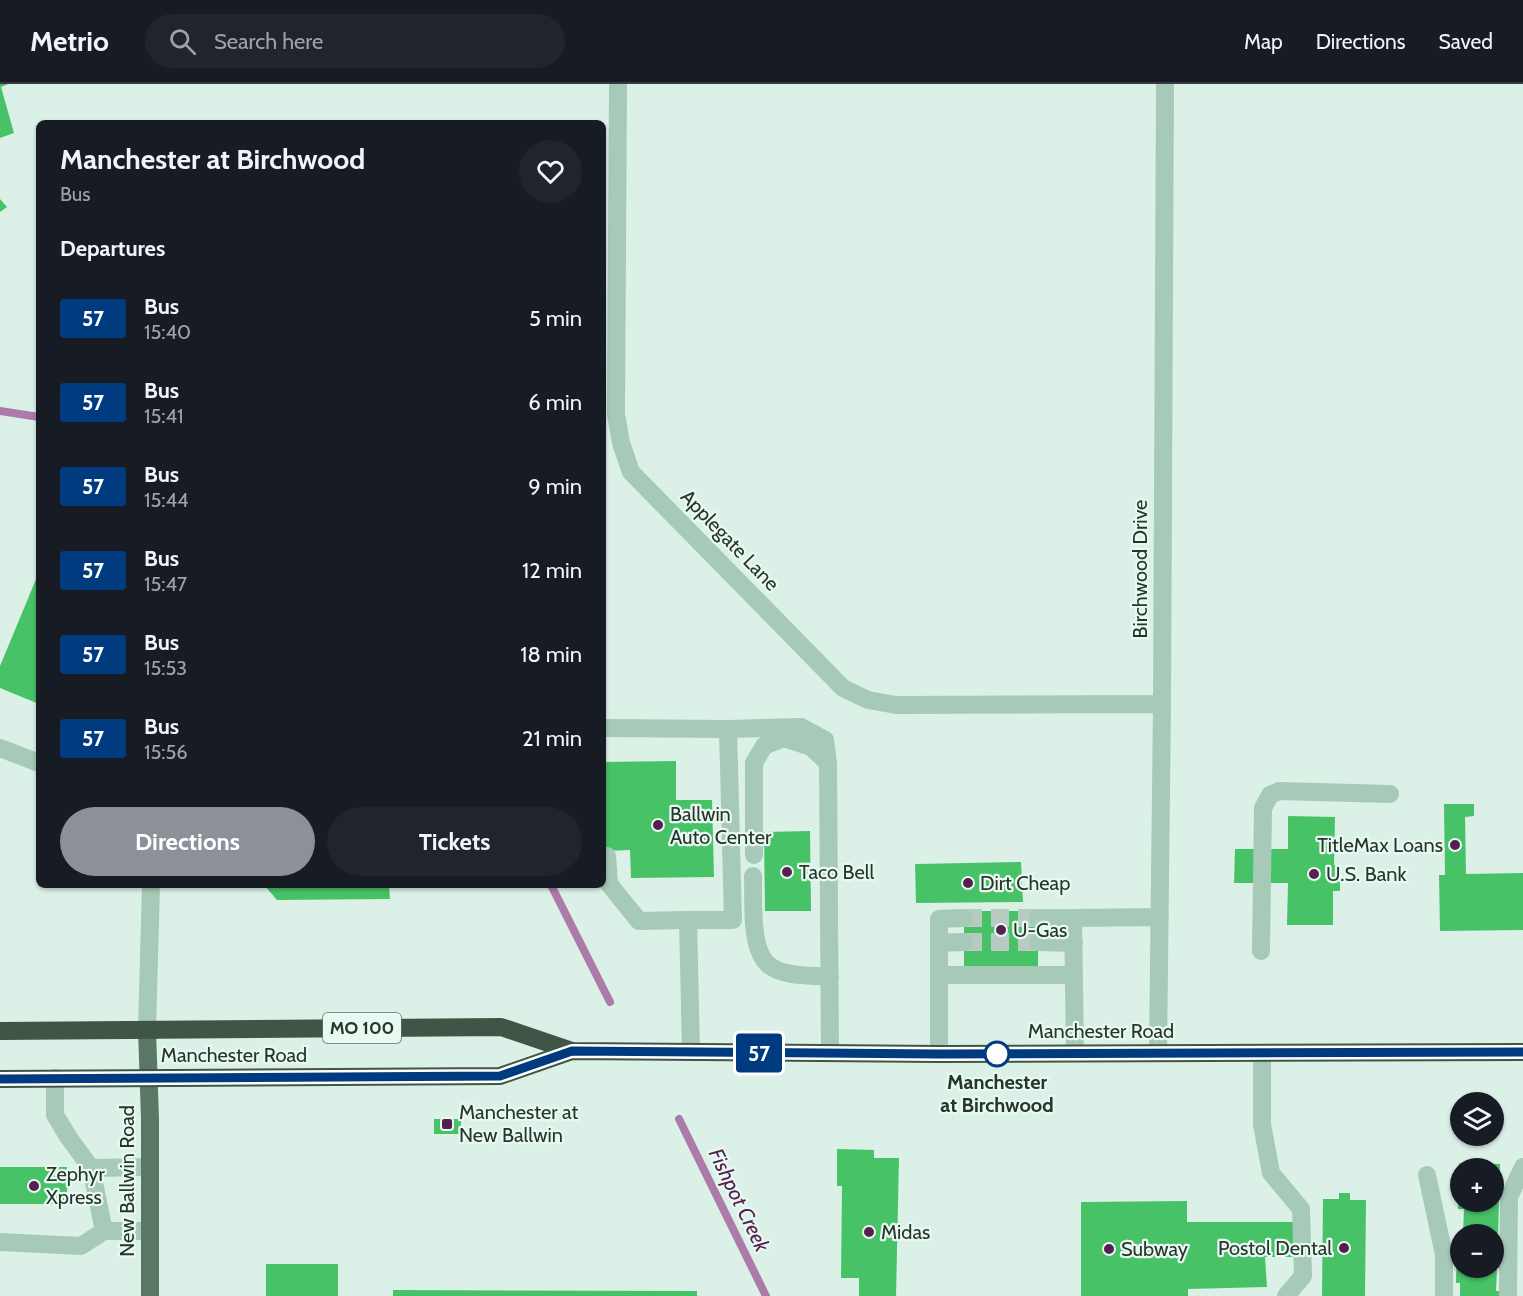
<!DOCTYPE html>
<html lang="en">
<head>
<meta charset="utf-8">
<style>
	:root { --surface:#171b24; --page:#20242c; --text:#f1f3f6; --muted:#9ea1a6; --line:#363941; --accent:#8c9099 }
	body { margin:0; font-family:Cabin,sans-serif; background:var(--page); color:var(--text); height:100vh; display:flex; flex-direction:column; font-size:22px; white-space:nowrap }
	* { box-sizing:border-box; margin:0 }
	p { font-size:20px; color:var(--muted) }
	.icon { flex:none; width:33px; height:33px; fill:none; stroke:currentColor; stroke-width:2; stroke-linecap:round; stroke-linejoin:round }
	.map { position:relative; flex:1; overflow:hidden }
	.sheet { position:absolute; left:36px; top:36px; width:570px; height:768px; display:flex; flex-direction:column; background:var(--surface); border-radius:9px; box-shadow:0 2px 4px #0004 }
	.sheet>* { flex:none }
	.badge { padding:0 12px; border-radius:4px; font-size:21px; line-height:39px }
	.fabs { position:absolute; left:1450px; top:1008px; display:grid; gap:12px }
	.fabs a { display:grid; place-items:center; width:54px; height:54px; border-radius:50%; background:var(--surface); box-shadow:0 2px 4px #0004; font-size:30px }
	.map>.badge { position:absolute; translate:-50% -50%; box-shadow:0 0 0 3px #fff }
	h2 { padding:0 24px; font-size:22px; line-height:54px }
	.round { display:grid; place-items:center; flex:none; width:63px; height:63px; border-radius:32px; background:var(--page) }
	.overview { display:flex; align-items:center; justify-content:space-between; height:102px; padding:0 24px }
	h1 { font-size:28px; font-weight:700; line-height:45px }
	.button { display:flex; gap:12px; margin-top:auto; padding:12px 24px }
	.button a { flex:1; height:69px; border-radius:36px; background:var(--accent); color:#fff; font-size:24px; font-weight:700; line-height:69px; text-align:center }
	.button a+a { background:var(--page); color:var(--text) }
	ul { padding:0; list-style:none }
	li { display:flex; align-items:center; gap:18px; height:84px; padding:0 24px }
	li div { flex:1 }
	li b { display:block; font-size:22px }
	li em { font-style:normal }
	li .badge { min-width:66px; font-weight:700; text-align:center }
	header { display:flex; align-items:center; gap:36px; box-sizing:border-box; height:84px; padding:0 30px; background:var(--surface); border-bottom:2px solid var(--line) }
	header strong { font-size:28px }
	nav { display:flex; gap:33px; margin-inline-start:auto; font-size:21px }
	.search { width:420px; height:54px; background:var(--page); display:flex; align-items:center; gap:15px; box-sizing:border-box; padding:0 21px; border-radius:33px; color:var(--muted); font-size:22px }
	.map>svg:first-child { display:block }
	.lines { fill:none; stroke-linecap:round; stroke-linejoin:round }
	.stream { stroke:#ad7baa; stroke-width:8 }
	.building { fill:#48c267 }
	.minor-tunnel { stroke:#b7cbc2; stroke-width:18; stroke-dasharray:18 9; stroke-linecap:butt }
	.minor { stroke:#a7c9b7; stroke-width:18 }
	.major { stroke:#597764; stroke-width:18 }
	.highway { stroke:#3f5646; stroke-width:18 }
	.line-casing { stroke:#fff; stroke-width:14 }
	.line { stroke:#003b80; stroke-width:9 }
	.poi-dot { fill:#561e51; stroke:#e7f9f1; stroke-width:2 }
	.stop-dot { fill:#fff; stroke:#003b80; stroke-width:3 }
	.labels { text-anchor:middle; stroke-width:4.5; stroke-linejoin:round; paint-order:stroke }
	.shield { fill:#e7f9f1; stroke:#617067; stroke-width:1.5 }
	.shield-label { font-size:18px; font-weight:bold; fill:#28352c }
	.street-label { font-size:20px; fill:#28352c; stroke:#e7f9f1 }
	.poi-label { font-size:20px; fill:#28352c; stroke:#e7f9f1; text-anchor:start }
	.stop-label { font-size:20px; font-weight:bold; fill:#28352c; stroke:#e7f9f1 }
	.water-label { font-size:21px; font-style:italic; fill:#561e51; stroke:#e7f9f1 }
</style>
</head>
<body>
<header>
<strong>Metrio</strong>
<div class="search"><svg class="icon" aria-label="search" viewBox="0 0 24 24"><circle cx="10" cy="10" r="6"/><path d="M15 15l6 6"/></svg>Search here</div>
<nav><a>Map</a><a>Directions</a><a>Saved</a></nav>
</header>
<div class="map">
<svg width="1523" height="1212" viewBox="0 0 1523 1212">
	<rect width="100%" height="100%" fill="#dbf1e7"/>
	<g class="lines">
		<path class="stream" d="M0,327L39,333
			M551,801L610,918
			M679,1035L766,1212"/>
	</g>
	<path class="building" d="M0,0H8L1,3L14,49L0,54Z
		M0,115L7,123L0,128Z
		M39,488V620L0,604V582Z
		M676,677V716H712L714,793L631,794L630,766L603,767V678Z
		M1444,720H1474V732L1465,733L1466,790L1523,789V846L1440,847L1439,791H1445Z
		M1288,732L1335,733L1334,781L1340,782V807H1333V841H1287L1288,799H1234L1235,765H1288Z
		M810,747L811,827H765L764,748Z
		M1021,778L1023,818L916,819L915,780Z
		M264,801H389L390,815L277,816Z
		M964,827H1038V883H964Z
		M434,1035H461V1050H434Z
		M837,1065L874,1066V1074H899L896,1212H859V1194H841L842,1102H837Z
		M1459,1079L1500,1080L1498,1154H1504L1503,1184H1497L1496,1207H1503V1212H1460V1199H1456L1457,1154H1461V1184H1494V1150H1463L1464,1125H1458L1459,1090H1461V1118H1494V1084H1459Z
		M0,1083H67V1120H0Z
		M1339,1109H1350V1116H1366L1365,1212H1322L1323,1115H1339Z
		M1187,1117V1138H1299L1301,1173H1265L1267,1203L1188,1205V1212H1081V1118Z
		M266,1180H338V1212H266Z
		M393,1206L697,1207V1212H393Z"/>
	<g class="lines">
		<path class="minor-tunnel" d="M964,834H1038
			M964,858H1038"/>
		<path class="minor" d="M618,0L616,330L621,359L631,388L843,604L868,616L896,621L1162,620
			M603,644L728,645L733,836H688L691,968
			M728,645L801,643L825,656L828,679L830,969
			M0,664L39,679
			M754,771V679L764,662L784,654L811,663L828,679
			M607,772L609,800L639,837L688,836
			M753,792C754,816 749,867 770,882C785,893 812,891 830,893
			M1038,834H1073L1075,969
			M1073,834L1160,833
			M1038,858L1074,859
			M939,859L964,858
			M1261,867L1263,724L1270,711L1279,707L1390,710
			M939,891H1074
			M147,946L151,801
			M1158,969L1162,620L1165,0
			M1262,969V1040L1271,1089L1301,1125L1303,1192L1286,1212
			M939,970V835L964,834
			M55,994V1031L69,1054L91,1084L149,1083
			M91,1084L104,1147
			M1427,1091L1444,1171V1212
			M0,1158L81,1162L104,1147H150
			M1508,1212L1509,1113L1523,1083"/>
		<path class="major" d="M147,946L150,1035V1212"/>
		<path class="highway" d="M0,947L501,943L572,967L939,970L1523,968
			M0,995L500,992L572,967"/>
	</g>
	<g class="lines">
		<g class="line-casing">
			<path id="line" d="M0,995L500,992L572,967L939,970L1523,968"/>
		</g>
		<use href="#line" class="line"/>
	</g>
	<g class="poi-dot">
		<circle cx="658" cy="741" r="6"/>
		<circle cx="1455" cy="761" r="6"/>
		<circle cx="787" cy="788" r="6"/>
		<circle cx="1314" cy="790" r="6"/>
		<circle cx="968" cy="799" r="6"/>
		<circle cx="1001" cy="846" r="6"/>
		<rect x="441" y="1034" width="12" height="12" rx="3"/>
		<circle cx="34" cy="1102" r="6"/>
		<circle cx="869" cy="1148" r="6"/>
		<circle cx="1344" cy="1164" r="6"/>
		<circle cx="1109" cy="1165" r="6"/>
	</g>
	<circle class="stop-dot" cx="997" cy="970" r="12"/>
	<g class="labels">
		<rect class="shield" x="323" y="929" width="78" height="30" rx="4.5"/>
		<g class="shield-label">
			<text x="362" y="950">MO 100</text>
		</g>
		<g class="street-label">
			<text transform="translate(730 456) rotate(46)" y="7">Applegate Lane</text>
			<text transform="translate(1140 485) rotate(-90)" y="7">Birchwood Drive</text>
			<text x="1101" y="954">Manchester Road</text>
			<text x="234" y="978">Manchester Road</text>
			<text transform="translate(127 1097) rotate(-90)" y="7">New Ballwin Road</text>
		</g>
		<g class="poi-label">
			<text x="670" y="737">Ballwin<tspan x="670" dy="23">Auto Center</tspan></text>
			<text x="1443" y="768" text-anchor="end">TitleMax Loans</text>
			<text x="799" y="795">Taco Bell</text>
			<text x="1326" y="797">U.S. Bank</text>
			<text x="980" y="806">Dirt Cheap</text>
			<text x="1013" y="853">U-Gas</text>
			<text x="459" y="1035">Manchester at<tspan x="459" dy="23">New Ballwin</tspan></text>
			<text x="46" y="1097">Zephyr<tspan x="46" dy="23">Xpress</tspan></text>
			<text x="881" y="1155">Midas</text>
			<text x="1332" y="1171" text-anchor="end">Postol Dental</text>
			<text x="1121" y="1172">Subway</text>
		</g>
		<g class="stop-label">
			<text x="997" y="1005">Manchester<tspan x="997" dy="23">at Birchwood</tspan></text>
		</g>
		<g class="water-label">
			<text transform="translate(739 1116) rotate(64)" y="7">Fishpot Creek</text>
		</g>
	</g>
</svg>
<div class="fabs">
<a><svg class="icon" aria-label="layers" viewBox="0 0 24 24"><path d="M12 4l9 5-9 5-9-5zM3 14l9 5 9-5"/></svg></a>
<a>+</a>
<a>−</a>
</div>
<b class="badge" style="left:759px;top:969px;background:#003b80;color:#fff">57</b>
<section class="sheet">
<div class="overview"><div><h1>Manchester at Birchwood</h1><p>Bus</p></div><a class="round"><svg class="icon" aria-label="heart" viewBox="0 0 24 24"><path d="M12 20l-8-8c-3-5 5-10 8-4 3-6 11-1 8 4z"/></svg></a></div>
<h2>Departures</h2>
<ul>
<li><span class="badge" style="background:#003b80;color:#fff">57</span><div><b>Bus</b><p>15:40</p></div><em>5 min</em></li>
<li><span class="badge" style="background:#003b80;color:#fff">57</span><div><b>Bus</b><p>15:41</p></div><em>6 min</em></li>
<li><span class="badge" style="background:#003b80;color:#fff">57</span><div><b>Bus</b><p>15:44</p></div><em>9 min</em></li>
<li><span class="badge" style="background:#003b80;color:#fff">57</span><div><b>Bus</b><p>15:47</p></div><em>12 min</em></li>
<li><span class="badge" style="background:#003b80;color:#fff">57</span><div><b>Bus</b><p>15:53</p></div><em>18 min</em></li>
<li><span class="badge" style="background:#003b80;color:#fff">57</span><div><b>Bus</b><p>15:56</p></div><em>21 min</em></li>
</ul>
<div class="button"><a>Directions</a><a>Tickets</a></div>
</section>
</div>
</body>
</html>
